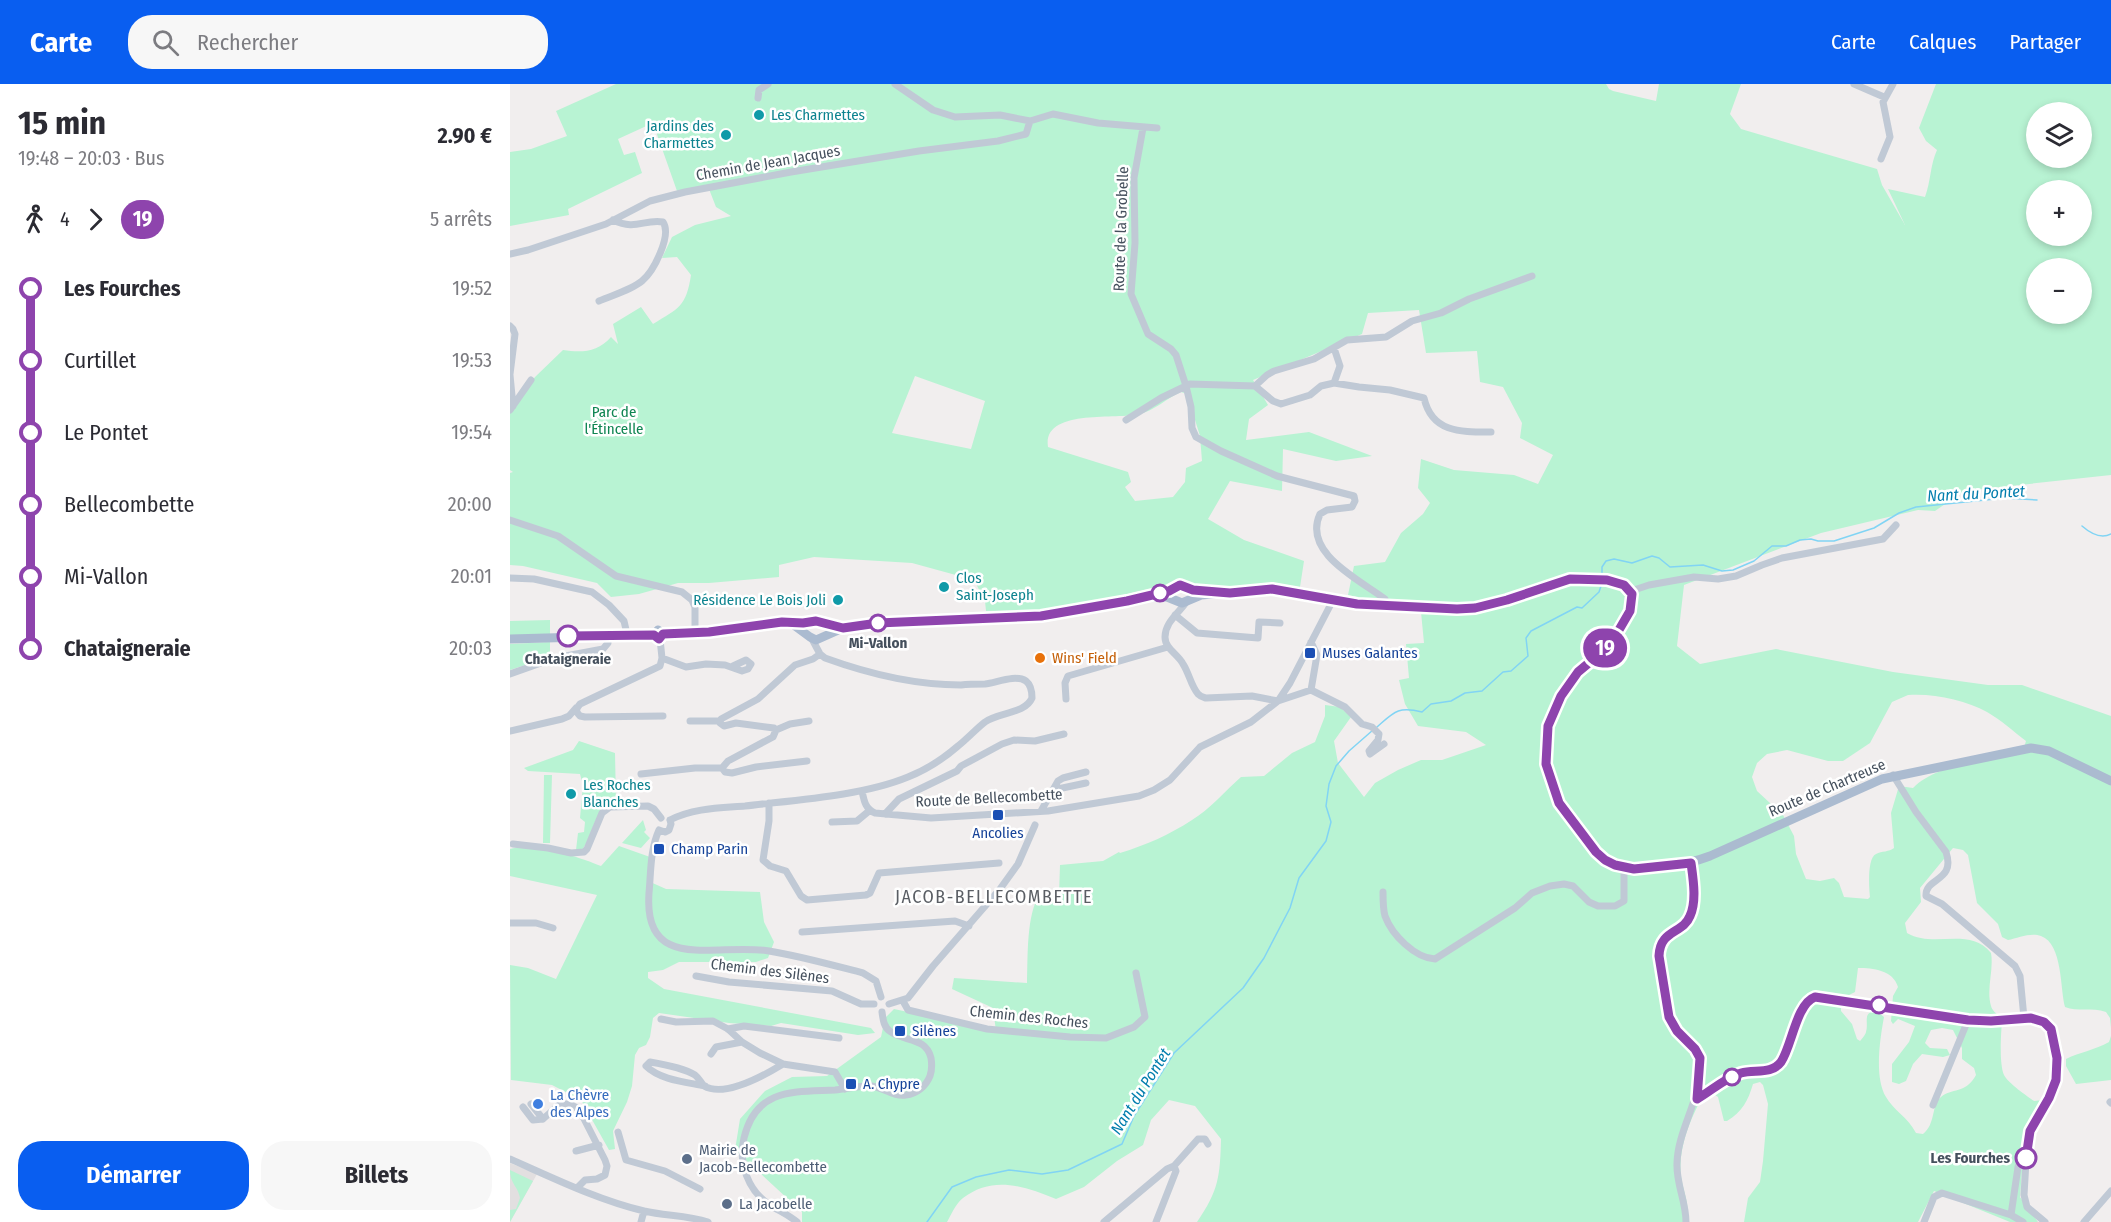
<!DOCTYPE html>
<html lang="fr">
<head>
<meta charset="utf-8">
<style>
	:root { --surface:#fff; --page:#f7f7f7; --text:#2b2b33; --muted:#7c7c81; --accent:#095ef0 }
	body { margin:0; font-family:"Fira Sans Condensed",sans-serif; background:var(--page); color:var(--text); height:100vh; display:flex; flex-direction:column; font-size:22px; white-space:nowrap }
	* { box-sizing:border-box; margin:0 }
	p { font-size:20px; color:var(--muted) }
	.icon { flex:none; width:33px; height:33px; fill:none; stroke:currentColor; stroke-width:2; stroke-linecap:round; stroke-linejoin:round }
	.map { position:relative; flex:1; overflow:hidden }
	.side { display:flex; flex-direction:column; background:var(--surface); width:510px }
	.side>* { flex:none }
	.badge { padding:0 12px; border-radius:20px; font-size:21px; line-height:39px }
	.tools { position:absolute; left:1516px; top:18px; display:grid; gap:12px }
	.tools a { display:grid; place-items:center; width:66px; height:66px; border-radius:50%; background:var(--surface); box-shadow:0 3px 9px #0003; font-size:30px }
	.map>.badge { position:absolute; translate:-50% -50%; box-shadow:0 0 0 3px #fff }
	.legs { display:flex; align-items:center; gap:9px; height:66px; padding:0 18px; font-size:20px }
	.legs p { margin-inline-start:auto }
	.summary { display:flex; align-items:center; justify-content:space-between; height:102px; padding:0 18px }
	h1 { font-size:33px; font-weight:700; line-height:45px }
	.action { display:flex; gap:12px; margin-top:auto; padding:12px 18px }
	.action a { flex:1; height:69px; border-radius:24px; background:var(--accent); color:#fff; font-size:24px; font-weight:700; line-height:69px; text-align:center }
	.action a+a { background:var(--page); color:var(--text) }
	ul { padding:0 18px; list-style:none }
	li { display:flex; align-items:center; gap:21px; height:72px; font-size:22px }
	li i { display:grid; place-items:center; width:9px; height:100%; margin:0 8px; background:currentColor }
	li i::after { content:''; width:15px; height:15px; margin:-8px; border:4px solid; border-radius:50%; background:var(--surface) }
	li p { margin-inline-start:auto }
	li:first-child i { background:linear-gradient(#0000 50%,currentColor 0) }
	li:last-child i { background:linear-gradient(currentColor 50%,#0000 0) }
	header { display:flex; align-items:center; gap:36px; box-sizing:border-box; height:84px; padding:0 30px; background:var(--accent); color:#fff }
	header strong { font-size:28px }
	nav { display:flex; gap:33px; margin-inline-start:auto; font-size:21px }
	.search { width:420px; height:54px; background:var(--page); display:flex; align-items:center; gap:15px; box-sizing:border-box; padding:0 21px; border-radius:24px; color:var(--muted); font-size:22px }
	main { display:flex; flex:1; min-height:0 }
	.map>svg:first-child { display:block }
	.education { fill:#e2dfe0 }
	.green { fill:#b8f3d3; fill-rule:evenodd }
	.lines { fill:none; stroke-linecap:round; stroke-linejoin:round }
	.stream { stroke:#81d4f4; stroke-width:1.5 }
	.minor { stroke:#c0c9d5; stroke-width:7 }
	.major { stroke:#abbbd0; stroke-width:9 }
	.line-1-casing { stroke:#fff; stroke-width:14 }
	.line-1 { stroke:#8e44ad; stroke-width:9 }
	.culture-dot { fill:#0f9aa8; stroke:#fff; stroke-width:2 }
	.stop-1-dot { fill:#fff; stroke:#8e44ad; stroke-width:3 }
	.transit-dot { fill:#1a4fb4; stroke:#fff; stroke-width:2 }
	.food-dot { fill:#e8710a; stroke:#fff; stroke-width:2 }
	.shop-dot { fill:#3f7fe0; stroke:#fff; stroke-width:2 }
	.service-dot { fill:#5c6f8a; stroke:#fff; stroke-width:2 }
	.labels { text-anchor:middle; stroke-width:5; stroke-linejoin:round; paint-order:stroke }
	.culture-label { font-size:15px; fill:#0d838f; stroke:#fff; text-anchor:start }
	.street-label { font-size:15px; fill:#45505d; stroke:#fff }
	.park-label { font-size:15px; fill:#0f8552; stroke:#fff }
	.stop-label { font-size:15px; font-weight:bold; fill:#45505d; stroke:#fff }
	.transit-label { font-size:15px; fill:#164399; stroke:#fff; text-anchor:start }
	.food-label { font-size:15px; fill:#c56008; stroke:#fff; text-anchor:start }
	.shop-label { font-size:15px; fill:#366cbe; stroke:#fff; text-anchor:start }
	.service-label { font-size:15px; fill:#4e5e75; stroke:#fff; text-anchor:start }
	.water-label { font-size:16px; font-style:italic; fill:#017dad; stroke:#fff }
	.quarter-label { font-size:18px; letter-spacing:1.5px; fill:#5a5e64; stroke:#fff }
</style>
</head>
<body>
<header>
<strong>Carte</strong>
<div class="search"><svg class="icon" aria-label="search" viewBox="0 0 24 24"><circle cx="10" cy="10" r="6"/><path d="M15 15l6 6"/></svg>Rechercher</div>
<nav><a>Carte</a><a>Calques</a><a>Partager</a></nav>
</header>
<main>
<section class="side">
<div class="summary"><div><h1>15 min</h1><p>19:48 – 20:03 · Bus</p></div><b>2.90 €</b></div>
<div class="legs"><svg class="icon" aria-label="walk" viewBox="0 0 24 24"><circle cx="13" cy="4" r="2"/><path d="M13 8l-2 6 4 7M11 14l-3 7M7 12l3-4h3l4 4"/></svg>4<svg class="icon" aria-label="forward" viewBox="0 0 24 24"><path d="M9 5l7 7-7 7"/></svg><b class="badge" style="background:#8e44ad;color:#fff">19</b><p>5 arrêts</p></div>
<ul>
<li><i style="color:#8e44ad"></i><b>Les Fourches</b><p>19:52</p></li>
<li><i style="color:#8e44ad"></i><span>Curtillet</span><p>19:53</p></li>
<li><i style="color:#8e44ad"></i><span>Le Pontet</span><p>19:54</p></li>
<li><i style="color:#8e44ad"></i><span>Bellecombette</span><p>20:00</p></li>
<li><i style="color:#8e44ad"></i><span>Mi-Vallon</span><p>20:01</p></li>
<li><i style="color:#8e44ad"></i><b>Chataigneraie</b><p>20:03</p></li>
</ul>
<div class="action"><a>Démarrer</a><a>Billets</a></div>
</section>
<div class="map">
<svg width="1601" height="1138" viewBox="0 0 1601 1138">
	<rect width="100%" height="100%" fill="#f1eeee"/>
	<path class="education" d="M0,1079L27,1090L0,1138Z"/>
	<path class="green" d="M106,0H1096L1099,5L1103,7L1146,17L1149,0H1231L1220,30L1231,45L1367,85L1372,101L1395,141L1378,105L1415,113C1421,97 1420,81 1427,66L1416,57L1409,44L1426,0H1601V391L1454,407L1425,427L1408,426L1311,449L1174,501L1167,562L1190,580L1266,565L1383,588L1478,601H1512L1601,632V944L1600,934L1596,928C1582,923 1567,928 1555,923C1550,905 1553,860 1531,852C1521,848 1508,854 1498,856L1492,853L1488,840L1467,819L1458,771L1453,766L1443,764L1410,804L1411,818L1395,839L1397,849C1424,865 1459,842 1481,869C1484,886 1476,905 1481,922C1482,927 1489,931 1492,937C1491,950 1489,979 1494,991C1498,999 1517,1012 1524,1017L1533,1016L1515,1048L1510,1113L1528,1138H1500L1424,1107L1408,1138H1234L1238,1114L1250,1098L1253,1077L1258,1020L1253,1001L1250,998L1243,1000C1238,1017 1232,1028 1217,1037H1214L1208,1013L1205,1011L1189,1019C1178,1041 1168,1067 1171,1092C1173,1109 1181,1120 1176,1138H687C709,1106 710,1092 711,1055L685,1022L659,1016L641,1036L633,1061L607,1077L574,1103L546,1115C514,1102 483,1091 453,1114C446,1119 441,1131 437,1138H292V1128L225,1066L230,1035L255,1007L282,993L317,992L371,953L375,934L384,925L486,947L483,924L442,905L444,894L517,899C518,874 516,830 530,810L549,811L550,781L593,777L609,768L610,769C636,761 659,751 682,736C699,726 716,706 731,693L754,692L782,669L805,658L815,632V621L830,623L841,633L824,657L828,679L854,713L865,699L888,686L911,676H932L976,661L956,648L908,642L895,620L889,596L899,594L896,560L914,559L911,528L838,511L844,482L875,478L891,449L913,430L920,419L908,404L911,375L944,386L1004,391L1028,400L1043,371L1010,354L1012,339L993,303L970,298L967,267L916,269L909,226L858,229L852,250L743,296L758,321L739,335L736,356L799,348L862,372L826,377L773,365L772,407L720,397L698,435L734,456L794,477L790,503L750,501L702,503L657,501L591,516L530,526L476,527L475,517L464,496L402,479L304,473L269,481V493L199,499H168L129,510L101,513L87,499L13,482L0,481V389L3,388L0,386V327L25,293L53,266C72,269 88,268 101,253L108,260L103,240L131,223L143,240C169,224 176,223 181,191L167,173L152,174L162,153L185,141L221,132L206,123L199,105L230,95L167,107L143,39L108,55L114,71L125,68L132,89L58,125L59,131L0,142V68L21,65L57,52L46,27ZM1527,28H1572V74H1527ZM1527,106H1572V152H1527ZM1527,184H1572V230H1527ZM405,292L475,317L461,365L382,349ZM671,308L677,310L690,352L692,377L676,384L675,398L663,413L625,417L615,403L621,398L618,388L538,363C532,324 607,336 629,330C644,327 657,314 671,308ZM1398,611C1423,609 1456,616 1477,628C1491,636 1503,647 1516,657L1512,670C1479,676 1426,680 1403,704L1389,702L1381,729L1384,764C1379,768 1372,767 1366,770C1357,774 1359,804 1360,813L1358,815L1334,813L1329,799L1324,794L1310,797L1296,795L1286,770L1284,752L1273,731L1247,707L1242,693L1247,679L1257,670L1277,666L1318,677H1333L1360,659L1382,618ZM1348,884C1363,884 1383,886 1388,903L1383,912L1381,937L1383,940L1388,935L1405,942L1399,958L1382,980V998L1389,1000L1396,997L1403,980L1412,970L1433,973L1440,971L1437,965L1420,964L1415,959L1421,946L1432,944L1443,946L1452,964V975L1464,984L1466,991C1456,1010 1441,1004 1431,1013C1421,1021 1426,1040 1413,1050L1406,1049C1398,1033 1383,1026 1376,1013C1364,993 1370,955 1374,933L1365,926C1352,930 1359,938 1356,948C1356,950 1351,956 1350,957L1347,955L1342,940L1331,927V920L1339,911L1345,908Z
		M40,536V551L0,552V537Z
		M40,558V573L0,586V560Z
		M69,657L105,669L106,718L97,714V722C82,733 83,752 72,766H66L68,749L74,748L75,738L70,734L73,701L70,690L18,687L14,684L63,666Z
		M34,691H42L40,759H33Z
		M133,736L136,746L134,748L140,754L131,764L112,759Z
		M109,762L140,773L138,797L156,805L250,808L254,838L264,858L258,874L246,878H169L153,886L138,888V894L154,905L361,944L365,949L348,951L271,939L261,942L219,939L149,929L143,934L140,953L136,961L129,964L125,971L122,1002L117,1018L103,1047L105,1065L99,1066L71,1016L42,1001L1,996L0,881L18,884L46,895L87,811L0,792V765C22,758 70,773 91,782Z
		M1601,952V996L1566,1000L1556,982V975C1570,968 1585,966 1599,958Z
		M0,1086L23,1097L0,1138V1126L6,1125L10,1114C8,1102 0,1100 0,1086Z"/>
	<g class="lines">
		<path class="stream" d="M1572,442C1580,449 1591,455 1601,450
			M1092,492V483L1096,477L1104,475L1122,479L1142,472L1149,474L1160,483L1193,481L1212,487L1223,486L1244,477L1262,462H1276L1290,456L1301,455L1308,457H1324L1364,444L1389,429L1406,423L1495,414L1527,416
			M867,643C884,628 888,622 912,628L921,620L941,617L955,609L972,607L993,588L1001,587L1018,572L1016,554L1021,547L1067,523L1072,524L1089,508L1092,499
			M417,1138L442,1103L466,1093L499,1086L532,1090L558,1086L612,1060L624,1032L664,969L733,904L754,874L780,824L789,794L816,757L821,738L816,722L819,700L826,682L839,667L863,646"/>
		<path class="minor" d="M385,0L423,26L445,33L490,31L520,37L543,30L588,39L647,44
			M1344,0L1374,13
			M248,14L249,6L258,0
			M633,44L624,94L625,159L621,210L638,250L661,265L666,271L676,302L681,323L682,344L686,353L711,367L767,392L844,412L845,417L842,423L817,426L810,430C792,469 850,496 875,515L877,522
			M1371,75L1380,53L1373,18L1383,0
			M0,170L18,166L96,140L140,117L175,108L281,88L409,67L488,57L516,50L520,37
			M89,217C103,211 121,206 132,197C144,187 162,151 153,138C133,135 126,147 103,136
			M0,242L3,245L5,250L0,290
			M824,264L830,282L824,299
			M0,291L3,322
			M745,302L757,291L764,287L804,275L837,256L876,253L902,237L931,229L959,215L1022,192
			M0,326L21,296
			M616,336L651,314L680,300L745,302L763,317L771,320L800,311L811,302L824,299L849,303L880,306L914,314C922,349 951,348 981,348
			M0,436L48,452L106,492L172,508L182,516L185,523V549
			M0,494L24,495L82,508L99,521L114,537L117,550
			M1121,507L1139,501L1184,493L1208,495L1226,492L1252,481L1272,474L1373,455L1386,441
			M677,517C669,529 655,538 655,553C655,565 668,570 673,580C679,589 681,602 688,610C691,613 692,613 696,614L742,612L768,617L801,606
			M665,531L687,549L748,554L749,538L770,539
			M150,555L152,574L150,582L70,620C66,625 65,627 70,632L75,633L153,632
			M152,574L176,583L196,580L215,581L232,587L238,585L241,580L236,576L223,582
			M0,590L45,574L93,565L98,559V551
			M801,606L835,623L852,640L862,643L869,650L868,656L859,667L860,670
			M801,606L807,571L801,558
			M556,615L555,599L558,592L658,563
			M180,637H209
			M266,646L280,640L299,637
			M0,647L52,635L59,632L66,624
			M860,670L874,660
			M212,684L218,677L263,653L266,646L264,644L226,639L214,642L210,639L211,635L248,615L285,581L303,575L310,570
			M212,684L215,688L222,689L246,683L297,677
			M131,690L185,684H212
			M1383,691L1406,728L1436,768C1446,798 1415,793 1416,812L1432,820L1505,882L1510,892L1514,934
			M543,706L576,699
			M352,707C354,716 355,725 365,729L421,734L538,727L629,712L644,706L660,696L690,663L741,638L768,617L780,599L823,516
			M259,719V737L253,776L260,782L276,787L291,812L297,816L356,811L360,809L369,789L489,779
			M531,727L548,697L553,694L576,688
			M375,730L389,715L447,687L451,682L492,660L504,656L525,657L554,650
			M160,736C183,724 210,724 235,722C285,716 352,712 398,693C416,686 433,675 448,662C457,655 466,645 475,638C489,628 515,630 522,614C522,608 521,601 516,597C505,590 486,599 475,600C467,600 459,600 451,601C404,601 359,590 315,574L310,570L302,555
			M322,738L347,737L359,727
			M149,746C140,766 141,788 139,809C133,891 209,858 259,867C290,872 322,881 353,889L366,897L371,913
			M149,746L155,748L159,746L161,740L160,736
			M3,760L38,764L61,769L74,768L77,765L92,729L100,723L138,722L144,725L151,734
			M873,808C873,816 873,825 875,832C882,851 905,874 925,875L1005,824L1022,809L1040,802L1054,800L1063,802L1079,818L1088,822H1105L1114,817V784
			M0,839H26L43,844
			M292,848L445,837L459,842
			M186,892L219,898L322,907L351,920H364
			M393,917L398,926L477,945L560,953L596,954L624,943L635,933L626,889
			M379,920L398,914L423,882L490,805L508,780L525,741
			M151,935L166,938L203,937L218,945L232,958L250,969L273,980L325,988L335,1005
			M218,945L234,942L329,954
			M201,970L206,963L232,958
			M195,1002C176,998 150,996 136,982L140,978C152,980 175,985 185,991C189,994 191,999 194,1002C215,1014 255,991 273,980
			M1187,1015C1201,1007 1215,994 1231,989C1245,985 1261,991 1271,978C1282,962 1286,920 1305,913L1458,936L1481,937L1521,934L1534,938L1541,944L1547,974V996L1539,1014L1520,1047L1517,1060L1514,1111L1517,1123L1535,1138
			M1600,1018L1601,1019
			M21,1020L33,1035
			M1423,1021L1458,936
			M13,1023L23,1036L33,1035L51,1019L61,1021L69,1025L95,1076L97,1082L95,1091L87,1095L75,1096L67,1104
			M108,1048L116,1076L155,1087L190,1105
			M66,1067L89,1061
			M0,1075C43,1094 88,1116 134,1127C155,1132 177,1131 198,1138
			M664,1082L688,1055H695L698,1060
			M1501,1131L1513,1138
			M131,1138L134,1127
			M287,1138C279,1131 269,1127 260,1121C238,1107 228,1079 234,1054C246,1003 286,1008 325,1006C337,1005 350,1001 362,1002C374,1004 384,1013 396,1011C407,1010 416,1002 420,992C422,986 422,980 421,974C416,953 395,958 381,948C374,944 373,936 372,928
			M594,1138L657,1085L664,1082L666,1087L646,1138
			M1176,1138C1176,1117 1166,1100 1167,1079C1168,1044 1193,1013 1190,976C1188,960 1167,950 1161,936C1152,917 1152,892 1149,872C1150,845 1172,850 1180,832C1187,817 1183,794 1181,779
			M1414,1138L1424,1113L1432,1109L1501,1131L1508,1083L1514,1066
			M1574,1138L1601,1107"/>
		<path class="major" d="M636,513H657L672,519L691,511L762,505L847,520L957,524L997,516L1049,498L1068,494L1105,497L1118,504L1122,510C1125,549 1077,574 1057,601C1051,609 1046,619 1043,629C1026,675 1044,715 1073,751C1082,764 1091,776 1106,782C1131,791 1176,781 1200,772L1372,695L1521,664L1539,667L1601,697
			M281,539L300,553L306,556L333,544L368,539L531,532L559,528L636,513L659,507L670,501L697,507
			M153,550L148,546L144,551L149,555L153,550L199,548L272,538L293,539L306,537L331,543
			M0,555L144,551"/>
	</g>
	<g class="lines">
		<g class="line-1-casing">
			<path id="line-1" d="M58,552L144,551L149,555L153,550L199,548L272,538L293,539L306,537L333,544L368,539L531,532L617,517L659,507L670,501L683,506L720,509L762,505L847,520L947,525L965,524L997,516L1060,495L1097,496L1114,501L1122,510L1120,527L1106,551L1092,568L1068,588L1051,612L1038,642L1036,680L1049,719L1086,768L1095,776L1105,781L1124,785L1181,779C1183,794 1187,817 1180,832C1173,850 1150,845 1149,872L1159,933L1167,947L1185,965L1190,974L1187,1015C1201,1007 1215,994 1231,989C1245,985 1261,991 1271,978C1282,962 1286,920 1305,913L1458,936L1481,937L1521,934L1534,938L1541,945L1547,974L1546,996L1539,1014L1520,1047L1516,1074"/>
		</g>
		<use href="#line-1" class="line-1"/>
	</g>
	<g class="culture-dot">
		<circle cx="249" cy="31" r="6"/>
		<circle cx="216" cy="51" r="6"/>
		<circle cx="434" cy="503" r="6"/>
		<circle cx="328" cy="516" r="6"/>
		<circle cx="61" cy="710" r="6"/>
	</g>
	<g class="stop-1-dot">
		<circle cx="650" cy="509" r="8"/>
		<circle cx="368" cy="539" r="8"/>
		<circle cx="58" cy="552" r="10"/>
		<circle cx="1369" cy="921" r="8"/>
		<circle cx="1222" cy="993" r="8"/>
		<circle cx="1516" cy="1074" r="10"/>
	</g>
	<g class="transit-dot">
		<rect x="794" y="563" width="12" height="12" rx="3"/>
		<rect x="482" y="725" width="12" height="12" rx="3"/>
		<rect x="143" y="759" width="12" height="12" rx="3"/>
		<rect x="384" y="941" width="12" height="12" rx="3"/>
		<rect x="335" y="994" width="12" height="12" rx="3"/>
	</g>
	<circle class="food-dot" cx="530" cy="574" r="6"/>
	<circle class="shop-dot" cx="28" cy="1020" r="6"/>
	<g class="service-dot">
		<circle cx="177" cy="1075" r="6"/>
		<circle cx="217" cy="1120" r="6"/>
	</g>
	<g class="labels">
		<g class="culture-label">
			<text x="261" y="36">Les Charmettes</text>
			<text x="204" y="47" text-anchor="end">Jardins des<tspan x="204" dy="17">Charmettes</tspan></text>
			<text x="446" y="499">Clos<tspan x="446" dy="17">Saint-Joseph</tspan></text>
			<text x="316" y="521" text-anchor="end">Résidence Le Bois Joli</text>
			<text x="73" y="706">Les Roches<tspan x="73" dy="17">Blanches</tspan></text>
		</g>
		<g class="street-label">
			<text transform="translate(258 79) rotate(-10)" y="5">Chemin de Jean Jacques</text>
			<text transform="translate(611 145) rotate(-88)" y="5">Route de la Grobelle</text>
			<text transform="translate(1317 704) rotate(-23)" y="5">Route de Chartreuse</text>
			<text transform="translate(479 714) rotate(-3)" y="5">Route de Bellecombette</text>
			<text transform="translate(260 887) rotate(7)" y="5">Chemin des Silènes</text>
			<text transform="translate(519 933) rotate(6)" y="5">Chemin des Roches</text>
		</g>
		<g class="park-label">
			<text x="104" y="333">Parc de<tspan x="104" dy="17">l'Étincelle</tspan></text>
		</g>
		<g class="stop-label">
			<text x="368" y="564">Mi-Vallon</text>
			<text x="58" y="580">Chataigneraie</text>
			<text x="1500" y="1079" text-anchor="end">Les Fourches</text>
		</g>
		<g class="transit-label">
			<text x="812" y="574">Muses Galantes</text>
			<text x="488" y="754" text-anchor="middle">Ancolies</text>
			<text x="161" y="770">Champ Parin</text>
			<text x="402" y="952">Silènes</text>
			<text x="353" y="1005">A. Chypre</text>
		</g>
		<g class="food-label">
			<text x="542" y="579">Wins' Field</text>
		</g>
		<g class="shop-label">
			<text x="40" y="1016">La Chèvre<tspan x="40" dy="17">des Alpes</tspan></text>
		</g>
		<g class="service-label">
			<text x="189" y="1071">Mairie de<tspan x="189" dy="17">Jacob-Bellecombette</tspan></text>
			<text x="229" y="1125">La Jacobelle</text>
		</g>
		<g class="water-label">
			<text transform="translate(1466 409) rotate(-3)" y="6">Nant du Pontet</text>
			<text transform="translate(630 1007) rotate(-58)" y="6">Nant du Pontet</text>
		</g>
		<g class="quarter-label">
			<text x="484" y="819">JACOB-BELLECOMBETTE</text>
		</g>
	</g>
</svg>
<div class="tools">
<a><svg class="icon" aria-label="layers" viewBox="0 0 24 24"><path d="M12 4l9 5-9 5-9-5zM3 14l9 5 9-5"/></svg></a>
<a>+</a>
<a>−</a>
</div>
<b class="badge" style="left:1095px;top:564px;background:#8e44ad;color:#fff">19</b>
</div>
</main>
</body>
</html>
